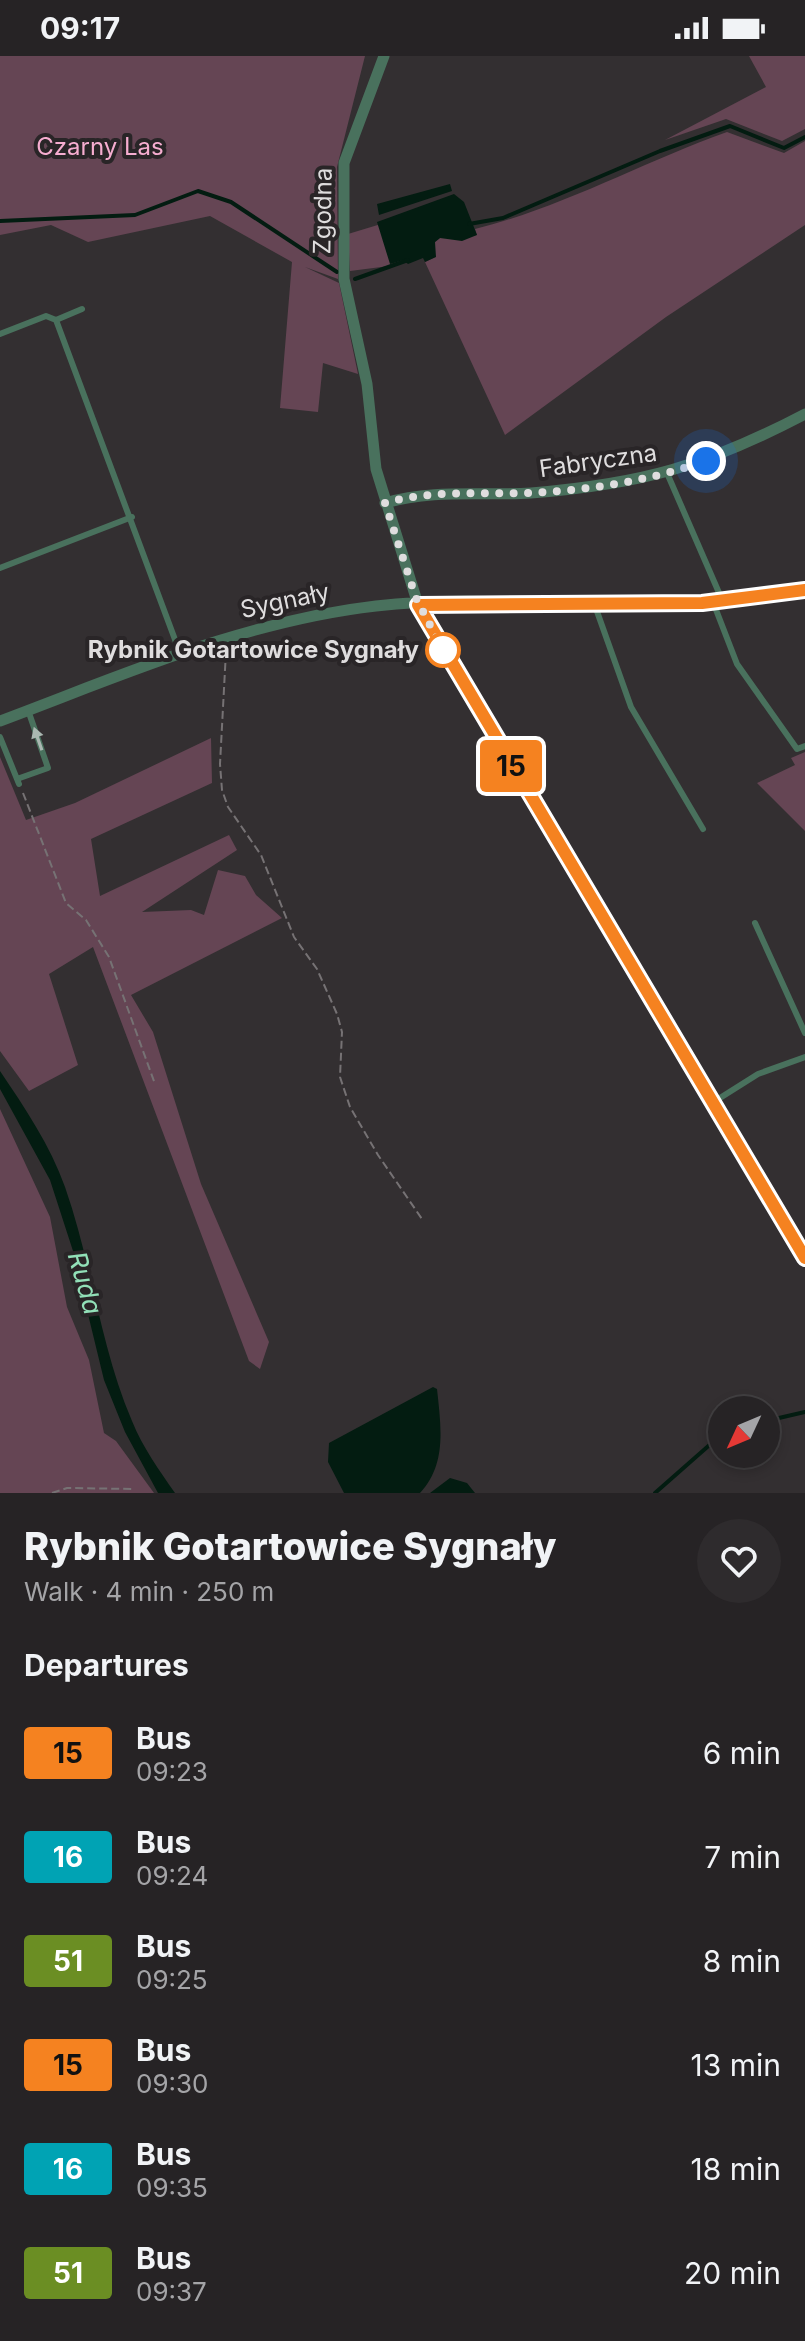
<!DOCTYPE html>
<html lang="en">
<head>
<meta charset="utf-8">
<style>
	:root { --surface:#262325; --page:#2e2b2d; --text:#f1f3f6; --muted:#a4a4a7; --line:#424042 }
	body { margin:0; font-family:Inter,sans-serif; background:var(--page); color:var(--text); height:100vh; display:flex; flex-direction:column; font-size:30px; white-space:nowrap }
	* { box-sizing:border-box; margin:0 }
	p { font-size:26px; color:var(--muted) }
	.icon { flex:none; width:44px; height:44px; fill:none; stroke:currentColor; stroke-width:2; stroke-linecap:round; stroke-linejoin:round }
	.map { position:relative; height:1437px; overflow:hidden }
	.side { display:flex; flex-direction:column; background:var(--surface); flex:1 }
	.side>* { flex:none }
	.badge { padding:0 16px; border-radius:6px; font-size:28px; line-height:52px }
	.needle { width:52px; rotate:226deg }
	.controls { position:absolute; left:708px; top:1340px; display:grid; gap:16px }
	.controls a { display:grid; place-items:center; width:72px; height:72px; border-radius:50%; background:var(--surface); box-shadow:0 4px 12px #0003,0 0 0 2px var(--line); font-size:40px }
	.you { position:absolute; width:40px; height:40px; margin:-20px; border:6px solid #fff; border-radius:50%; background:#1a73e8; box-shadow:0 0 0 12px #1a73e833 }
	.map>.badge { position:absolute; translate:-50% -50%; box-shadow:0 0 0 4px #fff }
	h2 { padding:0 24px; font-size:30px; line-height:72px }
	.round { display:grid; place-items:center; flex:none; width:84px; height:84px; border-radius:42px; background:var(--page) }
	.head { display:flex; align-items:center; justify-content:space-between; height:136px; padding:0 24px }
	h1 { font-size:38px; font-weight:800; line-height:60px }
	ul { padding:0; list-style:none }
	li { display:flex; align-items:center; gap:24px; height:104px; padding:0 24px }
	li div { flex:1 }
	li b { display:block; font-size:30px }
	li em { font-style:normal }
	li .badge { min-width:88px; font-weight:700; text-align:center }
	.status { display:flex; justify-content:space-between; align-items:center; height:56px; padding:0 40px; background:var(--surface); direction:ltr }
	.status svg { height:22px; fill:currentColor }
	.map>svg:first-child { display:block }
	.green { fill:#654554 }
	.water { fill:#031c11 }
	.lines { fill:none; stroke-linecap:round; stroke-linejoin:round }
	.stream { stroke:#031c11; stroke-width:4 }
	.path { stroke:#767274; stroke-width:2; stroke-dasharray:8 4; stroke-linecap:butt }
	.service { stroke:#49715d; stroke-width:6 }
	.minor { stroke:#49715d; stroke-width:11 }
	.oneway { fill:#aab7b1 }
	.line-casing { stroke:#fff; stroke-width:18 }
	.line { stroke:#f58220; stroke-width:12 }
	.walk { stroke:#dfddde; stroke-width:8; stroke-dasharray:0 14.4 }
	.stop-dot { fill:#fff; stroke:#f58220; stroke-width:4 }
	.labels { text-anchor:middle; stroke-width:8; stroke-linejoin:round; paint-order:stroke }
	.park-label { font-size:24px; fill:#f6add0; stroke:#292527 }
	.street-label { font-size:24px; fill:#dfddde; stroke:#292527 }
	.stop-label { font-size:24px; font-weight:bold; fill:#dfddde; stroke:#292527; text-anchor:end }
	.water-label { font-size:26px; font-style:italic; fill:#92e0b8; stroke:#292527 }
</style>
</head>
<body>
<div class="status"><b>09:17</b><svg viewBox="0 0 49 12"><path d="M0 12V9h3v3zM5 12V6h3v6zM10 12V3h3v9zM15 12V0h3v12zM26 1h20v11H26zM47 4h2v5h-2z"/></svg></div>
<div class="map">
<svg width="805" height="1437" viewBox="0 0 805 1437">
	<rect width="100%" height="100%" fill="#332f31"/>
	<path class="green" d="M0,0H365L337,111L338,223L305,211L339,227L358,318L323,307L318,356L280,352L292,206L210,160L88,186L51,169L0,179Z
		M749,0H805V73L782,85L726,63L665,84L766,31Z
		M727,76L784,97L805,85V169L666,261L505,379L425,206L435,201V186L440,182L477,179L475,173C561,152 643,106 727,76Z
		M381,168L393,204L389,210L350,215L348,178Z
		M211,682L212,727L91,783L100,840L229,779L237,794L142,856L191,854L204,859L218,814L245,820L256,839L282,862L131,939L153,976L201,1128L269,1286L260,1313L249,1305L93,891L49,918L78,1009L29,1035L0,995V701L26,764L75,747Z
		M805,696V775L757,727L795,709L791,702Z
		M0,1053L50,1161L67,1251L89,1304L104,1377L116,1385L154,1437H0Z"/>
	<path class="water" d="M450,128L452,135L379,159L377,148Z
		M454,138L464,146L477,179L462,185L440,182L435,186L436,201L425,206L423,202L408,208L403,204L390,208L377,166Z
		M0,1015C25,1052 50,1089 65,1131C92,1208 100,1290 132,1365C143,1392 159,1414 175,1437H158L125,1376L104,1324L87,1254L76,1234L73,1195L50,1124L0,1033Z
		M433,1331L437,1333C441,1371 447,1408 420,1437H344L328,1406L329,1387Z
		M450,1422L467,1427L475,1437H430Z"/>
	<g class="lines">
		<path class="stream" d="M0,165L135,159L198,135L231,146L337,216
			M469,168L503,162L660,95L730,70L784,92L805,81
			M355,223L408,204
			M766,1365L805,1356
			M655,1437L722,1378"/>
		<path class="path" d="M226,595L220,708L222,734L228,751L261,799L294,881L317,913L337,958L342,976L340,1021L350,1051L378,1099L422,1163
			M23,737L66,847L86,864L109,901L155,1028
			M52,1437L67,1432L134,1433"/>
		<path class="service" d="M56,264L82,253
			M0,278L46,260L56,264L180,597
			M667,417L723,546
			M0,512L132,461
			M713,546L737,608L797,693L805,690
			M594,547L631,651L703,773
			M0,681L19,728
			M17,723L48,712L28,654
			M755,867L805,977
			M712,1047L758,1018L805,1001"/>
		<path class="minor" d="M384,0L344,107V223L367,328L376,413L416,542L433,578L805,1202
			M385,447C434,433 481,440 531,437C642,428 706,410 805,358
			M0,665C123,619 244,565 376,550C513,534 671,567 805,534"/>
	</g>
	<defs><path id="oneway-solid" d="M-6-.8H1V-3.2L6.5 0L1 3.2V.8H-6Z" transform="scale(2)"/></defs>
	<use class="oneway" href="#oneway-solid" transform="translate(38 683) rotate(-109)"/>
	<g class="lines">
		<g class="line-casing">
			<path id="line" d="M805,534L702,547L418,549L805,1202"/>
		</g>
		<use href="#line" class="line"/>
		<path class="walk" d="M443,594L416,542L385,447C432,434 478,438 525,437C586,435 649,425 706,405"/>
	</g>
	<circle class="stop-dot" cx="443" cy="594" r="16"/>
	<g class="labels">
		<g class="park-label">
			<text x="100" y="99">Czarny Las</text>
		</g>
		<g class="street-label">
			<text transform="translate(323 155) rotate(-89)" y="8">Zgodna</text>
			<text transform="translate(598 405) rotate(-8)" y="8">Fabryczna</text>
			<text transform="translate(285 545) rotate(-12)" y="8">Sygnały</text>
		</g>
		<g class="stop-label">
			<text x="419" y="602">Rybnik Gotartowice Sygnały</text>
		</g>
		<g class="water-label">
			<text transform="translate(85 1227) rotate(74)" y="9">Ruda</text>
		</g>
	</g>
</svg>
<div class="controls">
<a><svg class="needle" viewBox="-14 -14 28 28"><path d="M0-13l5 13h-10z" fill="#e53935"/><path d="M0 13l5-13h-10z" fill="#a4a4a7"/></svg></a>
</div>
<div class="you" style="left:706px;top:405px"></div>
<b class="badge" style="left:511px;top:710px;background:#f58220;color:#111">15</b>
</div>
<section class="side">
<div class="head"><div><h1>Rybnik Gotartowice Sygnały</h1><p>Walk · 4 min · 250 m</p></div><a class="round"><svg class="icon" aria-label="heart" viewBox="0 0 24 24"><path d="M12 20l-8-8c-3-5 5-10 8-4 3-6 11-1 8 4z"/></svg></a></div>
<h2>Departures</h2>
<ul>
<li><span class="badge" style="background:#f58220;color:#111">15</span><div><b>Bus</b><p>09:23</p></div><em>6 min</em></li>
<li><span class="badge" style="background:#00a3b4;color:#fff">16</span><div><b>Bus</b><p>09:24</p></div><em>7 min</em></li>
<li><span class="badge" style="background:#6b8e23;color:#fff">51</span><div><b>Bus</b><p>09:25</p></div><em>8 min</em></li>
<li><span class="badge" style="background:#f58220;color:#111">15</span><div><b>Bus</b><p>09:30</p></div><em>13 min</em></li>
<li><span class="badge" style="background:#00a3b4;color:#fff">16</span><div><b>Bus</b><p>09:35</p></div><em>18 min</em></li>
<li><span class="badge" style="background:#6b8e23;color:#fff">51</span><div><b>Bus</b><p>09:37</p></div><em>20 min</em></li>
</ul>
</section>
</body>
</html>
